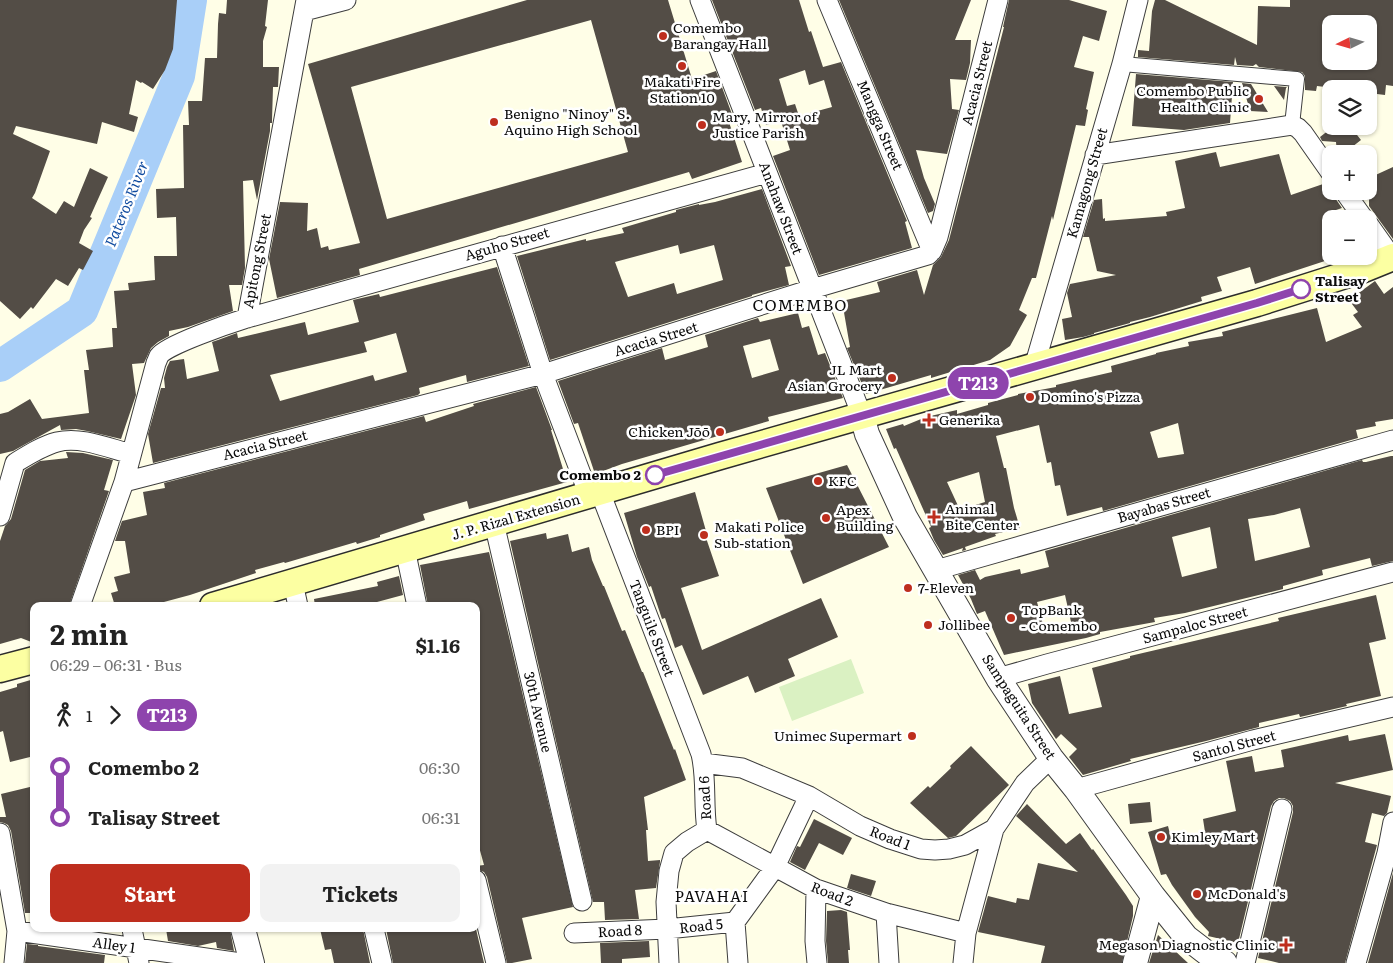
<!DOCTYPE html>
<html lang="en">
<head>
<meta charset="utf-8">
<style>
	:root { --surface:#fff; --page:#f2f2f2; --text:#222; --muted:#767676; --accent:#be2e1e }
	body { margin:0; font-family:Literata,serif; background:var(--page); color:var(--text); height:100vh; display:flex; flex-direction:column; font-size:19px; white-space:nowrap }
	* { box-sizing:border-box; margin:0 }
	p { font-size:16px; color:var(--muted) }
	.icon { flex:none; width:28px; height:28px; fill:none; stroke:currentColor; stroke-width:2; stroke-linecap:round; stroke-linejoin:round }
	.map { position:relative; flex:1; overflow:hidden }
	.side { position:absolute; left:30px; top:602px; width:450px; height:330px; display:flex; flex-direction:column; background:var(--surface); border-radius:10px; box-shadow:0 1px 4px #0004 }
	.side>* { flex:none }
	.badge { padding:0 10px; border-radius:16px; font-size:18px; line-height:32px }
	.needle { width:32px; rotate:265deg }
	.buttons { position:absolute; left:1322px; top:15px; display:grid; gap:10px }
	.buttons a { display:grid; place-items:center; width:55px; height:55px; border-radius:10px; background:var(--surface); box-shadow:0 1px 4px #0004; font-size:25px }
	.map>.badge { position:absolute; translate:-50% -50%; box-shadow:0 0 0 2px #fff }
	.legs { display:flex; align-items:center; gap:8px; height:55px; padding:0 20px; font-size:16px }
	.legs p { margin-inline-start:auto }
	.headline { display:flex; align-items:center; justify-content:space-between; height:85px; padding:0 20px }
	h1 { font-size:28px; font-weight:700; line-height:38px }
	.primary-button { display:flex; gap:10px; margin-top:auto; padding:10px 20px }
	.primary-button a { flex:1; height:58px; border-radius:10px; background:var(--accent); color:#fff; font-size:20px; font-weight:700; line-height:58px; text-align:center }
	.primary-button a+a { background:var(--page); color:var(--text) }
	ul { padding:0 20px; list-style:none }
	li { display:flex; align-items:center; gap:18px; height:50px; font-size:19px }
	li i { display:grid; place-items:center; width:8px; height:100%; margin:0 6px; background:currentColor }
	li i::after { content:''; width:12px; height:12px; margin:-6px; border:4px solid; border-radius:50%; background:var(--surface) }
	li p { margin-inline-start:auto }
	li:first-child i { background:linear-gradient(#0000 50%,currentColor 0) }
	li:last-child i { background:linear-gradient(currentColor 50%,#0000 0) }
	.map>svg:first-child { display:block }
	.pitch { fill:#daf1c2 }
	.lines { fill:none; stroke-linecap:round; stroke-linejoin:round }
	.river { stroke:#a9cff8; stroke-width:32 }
	.building { fill:#534d46; fill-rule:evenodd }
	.pedestrian-casing { stroke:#3d3d3d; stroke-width:16 }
	.minor-casing { stroke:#3d3d3d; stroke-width:21 }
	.tertiary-casing { stroke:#3d3d3d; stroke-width:26 }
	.secondary-casing { stroke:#2c2c2c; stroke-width:29 }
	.pedestrian { stroke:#fff; stroke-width:14 }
	.minor { stroke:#fff; stroke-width:19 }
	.tertiary { stroke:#fff; stroke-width:24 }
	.secondary { stroke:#fcffa2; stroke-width:26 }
	.line-1-casing { stroke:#fff; stroke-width:11 }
	.line-1 { stroke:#8e44ad; stroke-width:8 }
	.poi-dot { fill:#be2e1e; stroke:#fff; stroke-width:2 }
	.stop-1-dot { fill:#fff; stroke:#8e44ad; stroke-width:2.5 }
	.labels { text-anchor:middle; stroke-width:5; stroke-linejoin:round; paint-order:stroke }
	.poi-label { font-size:14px; fill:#0a0a0a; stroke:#fff; text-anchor:start }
	.street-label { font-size:14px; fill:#0a0a0a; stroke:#fff }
	.stop-label { font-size:14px; font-weight:bold; fill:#0a0a0a; stroke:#fff; text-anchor:start }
	.water-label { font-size:15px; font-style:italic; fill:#104b9f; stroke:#fff }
	.neighbourhood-label { font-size:15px; letter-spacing:1px; fill:#0a0a0a; stroke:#fff }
	.quarter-label { font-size:16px; letter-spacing:1px; fill:#0a0a0a; stroke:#fff }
</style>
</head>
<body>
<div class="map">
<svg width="1393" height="963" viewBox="0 0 1393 963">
	<rect width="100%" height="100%" fill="#fffee7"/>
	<path class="pitch" d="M851,659L864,693L792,721L779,687Z"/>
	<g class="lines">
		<path class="river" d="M0,366L82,311L179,76L191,0"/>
	</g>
	<path class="building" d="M0,0H177L173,49L165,70L153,89L142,82L141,83L136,80L129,114L138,117L134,132L102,122L97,144L16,126L13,134L50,151L35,193L32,198L56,214L64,201L74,207L90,168L108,177L90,217L92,218L84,230L79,243L93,251L83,270L79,268L68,286L56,279L33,309L31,307L20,319L0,301Z
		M227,0H268L265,26L267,27L263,41V67H279L278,87H273L272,120V123H270V131L257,200L253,180L243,181L245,268L242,285H229L233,311L188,327L169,331V336L158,342L151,348L144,363L132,364L136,395L121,439L87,431L76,429L61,430L60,425L13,451L0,454V414L8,412L30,399L42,419L89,413L84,370H89L86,350L113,347L112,328H117L114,291L129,290L128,283L155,280L154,256H177L176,217L157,218L156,189L184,188L183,125H189L188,101H202L205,58H217L218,24L219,13L226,14Z
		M527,0H668L692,79L716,71L733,117L728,119L742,162L692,179L689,172L359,269L360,275L277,298L269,259L280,202L308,203L307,231L317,228L321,248L328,246L329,250L360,243L308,64ZM591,20L628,152L387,219L351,87Z
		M712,0H799L809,32L811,31L823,67L841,62L907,221L905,222L912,248L819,275L773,156L790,150L781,121L766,125L761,108L755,110ZM805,70L809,85L824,80L832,107L799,116L795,104L787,106L779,79Z
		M839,0H971L955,40H971L970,63L966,80L950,79L952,109L959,110L947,154L916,150L924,178L935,204L933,211L928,213Z
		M1009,0H1069L1107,11L1099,41L1083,36L1074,67L1094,72L1086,109L1088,110L1085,126L1076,125L1053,220L1052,216L1036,278H1032L1019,310L1027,315L1010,346L990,360L931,378V375L866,394L847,348L850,347L842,301L880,292L877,282L917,270L924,295L933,265L941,257L949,240L1004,27H1003Z
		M1155,0H1165L1257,45L1258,6L1290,7V0H1393V86L1386,85L1385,95L1369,93V89H1342L1317,86L1316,91L1305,90V76L1302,72L1259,67L1256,64L1253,66L1237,65L1235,57L1234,65L1138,57V50L1149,51L1152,11ZM1331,24H1369V29H1371L1369,61H1331Z
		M1136,74L1233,82L1230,123L1184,130L1132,126Z
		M1242,83L1251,84L1268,112L1250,111Z
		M1274,86L1287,87L1286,88L1284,100Z
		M1334,126H1350L1361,140L1343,154H1337L1336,142L1322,141L1320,137Z
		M1216,152L1220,167L1279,154L1291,195L1326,183L1331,184V191H1333L1335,198L1342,208L1333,211L1336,219H1331V259L1255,284L1250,267L1217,277L1222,291L1201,297L1202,301L1150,317L1130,322V323L1094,333V334L1083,337L1065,340L1062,319L1072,317L1067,293L1070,284L1116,275L1097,271L1089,237H1083L1094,200L1102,199L1103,219L1105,218V221L1167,216L1166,212L1185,208L1175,161Z
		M1393,167V239L1369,206V199L1364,200L1358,191H1369V178Z
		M762,189L791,266L785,267L789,285L752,295V296L550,360L517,256L586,239V241L624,233L622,228L676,212V210L699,204V205L715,202ZM678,245L680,254L714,245L723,280L677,294L674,283L628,297L615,262Z
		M497,267L529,366L467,382L466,375L419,388L420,393L418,395L153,463L148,434L161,388H165L164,378L167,367L170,361L184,359L187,379L219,371L212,342L218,340L237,333L238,338L305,322L308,335L359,322L353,300L379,294L380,297ZM396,333L407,372L375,381L373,375L280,401L270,375L367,352L364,342Z
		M1375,281L1384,294L1393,287V419L1375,422L1376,426L1356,430L1358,438L1103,511L1102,507L1067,516L1060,485L1055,486L1051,462L1047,463L1039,425L996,436L1004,468H1006L1014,508L1020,528L995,534L996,536L965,547L966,550L962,551L963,548L943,555L934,540L929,528L931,527L896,448L894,449L886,429L903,424L904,426L926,417L957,410V414L988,405V403L1018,395V394L1056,387V385L1112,372L1111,366L1156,354V353L1189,346L1188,342L1223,336L1222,332L1317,308L1326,342L1362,327L1353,315L1358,312L1349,300ZM1178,423L1184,454L1158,458L1150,432ZM979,472L985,502L960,510L947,482Z
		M798,313L802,328L809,326L818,355L825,353L843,398L768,417L769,421L622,464L595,474L578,423L574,424L558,381L662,348L665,360L708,347L705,335L758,318L760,322ZM770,339L779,370L752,378L743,346Z
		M536,387L552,430H551L567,482L469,509L467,501L423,514L425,520L380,535V537L357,544L356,542L285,563L284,562L255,570L256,573L190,595L149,606H115L111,593L118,591L114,577L130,573L125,541H115L122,521L147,515L143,492L165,488L164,483L424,416L426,422L474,406L473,404Z
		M66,452L83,453L113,460L104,490L109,491L69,606H34V643L21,638L0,644V541L5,526L11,519L25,470L40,461L68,458Z
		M1391,456H1393V561L1372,566L1370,558L1322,570L1323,575L1283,586V589L1185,613L1154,618L1155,622L1100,632V634L1086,638L1004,655L985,611L977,614L971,599L958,575L975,570L980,580L985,577L1020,569L1021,574L1049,567L1045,551L1362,460L1363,462H1366ZM1300,508L1310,547L1255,561L1248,519L1274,515ZM1210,527L1217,568L1182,577L1172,537ZM1065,595L1071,622L1044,628L1037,602Z
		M847,465L889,547L803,584L766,488Z
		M695,492L706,531L704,532L719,576L681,588L702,650L821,598L838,637L788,659L795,676L755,693L748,676L703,695L682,645L675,648L665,618L662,619L651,586L649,587L637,557L624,513Z
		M546,533L547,539L568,534L572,552L589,547L592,560L603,586H604L622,631L625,630L642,672H643L674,750L675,749L686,780L644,797L648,830H646L648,861L660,860V862L656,888L635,890L639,919L605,920L604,902H593L510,541Z
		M489,552L573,907L522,918L532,959L512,963H507L487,877L484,872L476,869V866L484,865L476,836V606H428L420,565Z
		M399,576L403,595L377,602L378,606H315L314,599L378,586L377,582Z
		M1376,595L1386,639L1369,643L1381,696L1346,704L1347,706L1300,717L1299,714L1259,723V727L1206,741L1130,759L1131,761L1083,775L1069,757L1077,749L1061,734L1056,739L1032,703L1028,684L1060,676L1069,714L1102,707L1092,668L1130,658V656L1279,621L1278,618Z
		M34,679V756L10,762L3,731L0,732V692L17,687V684Z
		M1385,734L1393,770L1335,783L1391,796L1387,813L1384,816L1372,813L1365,842L1377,845L1345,963H1279L1258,958L1293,812V806L1290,801L1284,798H1279L1274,801L1271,806L1238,943L1208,936L1209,932L1195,917L1172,885L1166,874L1161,875L1148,832L1168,826L1171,838L1205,832L1203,819L1236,811L1226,761L1252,756L1255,772L1284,767L1281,750L1348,735L1349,741Z
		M971,746L1009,785L956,836L948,838L910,803L928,786L930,788L951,768L950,766Z
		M34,786V913H25L11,831L8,825L4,823L0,822V817H6L1,794Z
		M1150,802L1152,822L1130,824L1128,804Z
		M1027,804L1066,844L1080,833L1092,850L1093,849L1126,895L1133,906V916L1122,963H1041L1045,946L978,932L988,896L1016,903L1017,898L1029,900L1038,863L1078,872L1016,816Z
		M814,819L852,838L843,855L819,843L805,870L790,862L797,846L800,847Z
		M1393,873V963H1368Z
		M851,874L876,881L871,896L847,888Z
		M841,910L847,912L850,950H848L849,963H828L826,941L827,911Z
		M166,929H230L234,951L217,948L216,942L198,946L168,941Z
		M320,929H363L370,963H334L331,949L325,950Z
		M386,929H476L484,963H393Z
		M1158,935L1188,963H1149Z
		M649,941L650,957L622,959V963H601L600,943Z
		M27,944L38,945V946L105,955L104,963H25Z"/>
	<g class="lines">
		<g class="pedestrian-casing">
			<path id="pedestrian" d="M1122,64L1297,79L1292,125"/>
		</g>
		<g class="minor-casing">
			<path id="minor" d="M700,0L862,416
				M827,0L932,251
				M304,11L346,0
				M1095,155L1292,125L1298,128L1303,133L1331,173
				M1344,191L1364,219
				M1369,225L1393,259
				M502,246L543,374L589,495
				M247,318L306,0
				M1034,367L1122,64L1138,0
				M124,482L543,374L812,289L928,255L932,251L938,237L998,0
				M600,492L701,754C707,779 703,805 707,830L687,842L674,853L669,871L666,902L669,963
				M0,516L15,463C28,455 42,446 57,442C81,436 108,448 131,454
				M494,523L582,901
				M405,549L417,606
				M936,570L1393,440
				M293,583L298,606
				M80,606L124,482L156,363C157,361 158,358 159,356C166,345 231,323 247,318L767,173
				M998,678L1047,664L1393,572
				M703,763L742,768L809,796L860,826L890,839L921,849L935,850L949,849L965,845L994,829L1025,783L1051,758
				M1076,789L1253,740L1393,707
				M707,830L816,889L886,913L966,933
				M0,833L17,931L14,963
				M476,880L496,963
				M816,889L815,941L817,963
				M886,913L889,963
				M735,922L738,963
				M132,929L139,963
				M374,929L382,963
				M17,931L241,963
				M574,933L667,929L735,922L775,867L809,796
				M963,963L966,933L994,829
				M1245,963L1282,809
				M1356,963L1387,853L1393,822"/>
		</g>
		<g class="tertiary-casing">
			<path id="tertiary" d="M862,416L867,434L905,517L998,678L1051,758L1076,789L1153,896L1186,937L1216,960L1225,963
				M243,929L252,963
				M1135,963L1153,896"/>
		</g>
		<g class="secondary-casing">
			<path id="secondary" d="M213,606L720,456L1257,303L1361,270L1393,257
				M0,669L34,660"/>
		</g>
		<use href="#pedestrian" class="pedestrian"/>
		<use href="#minor" class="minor"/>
		<use href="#tertiary" class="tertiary"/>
		<use href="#secondary" class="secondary"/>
	</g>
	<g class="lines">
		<g class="line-1-casing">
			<path id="line-1" d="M655,475L1257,303L1301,289"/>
		</g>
		<use href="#line-1" class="line-1"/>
	</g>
	<g class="poi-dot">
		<circle cx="663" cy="36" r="5"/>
		<circle cx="682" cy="66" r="5"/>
		<circle cx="1259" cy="99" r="5"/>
		<circle cx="494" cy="122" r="5"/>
		<circle cx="702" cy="125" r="5"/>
		<circle cx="892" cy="378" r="5"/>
		<circle cx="1030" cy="397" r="5"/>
		<path d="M926.5 412.5h5v5h5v5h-5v5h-5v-5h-5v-5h5z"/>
		<circle cx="720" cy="432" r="5"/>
		<circle cx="818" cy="481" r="5"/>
		<path d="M931.5 509.5h5v5h5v5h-5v5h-5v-5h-5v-5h5z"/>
		<circle cx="826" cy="518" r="5"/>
		<circle cx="646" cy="530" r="5"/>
		<circle cx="704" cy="535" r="5"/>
		<circle cx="908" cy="588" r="5"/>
		<circle cx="1011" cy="618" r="5"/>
		<circle cx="928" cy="625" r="5"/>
		<circle cx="912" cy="736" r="5"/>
		<circle cx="1161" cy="837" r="5"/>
		<circle cx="1197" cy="894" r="5"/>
		<path d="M1283.5 937.5h5v5h5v5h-5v5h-5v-5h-5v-5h5z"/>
	</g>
	<g class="stop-1-dot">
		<circle cx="1301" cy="289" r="9"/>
		<circle cx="655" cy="475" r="9"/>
	</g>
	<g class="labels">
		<g class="poi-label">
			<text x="673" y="33">Comembo<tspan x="673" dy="16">Barangay Hall</tspan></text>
			<text x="682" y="87" text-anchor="middle">Makati Fire<tspan x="682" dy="16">Station 10</tspan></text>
			<text x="1249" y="96" text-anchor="end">Comembo Public<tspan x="1249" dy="16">Health Clinic</tspan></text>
			<text x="504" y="119">Benigno "Ninoy" S.<tspan x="504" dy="16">Aquino High School</tspan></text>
			<text x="712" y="122">Mary, Mirror of<tspan x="712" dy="16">Justice Parish</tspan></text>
			<text x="882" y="375" text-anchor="end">JL Mart<tspan x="882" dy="16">Asian Grocery</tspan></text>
			<text x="1040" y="402">Domino's Pizza</text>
			<text x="939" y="425">Generika</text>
			<text x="710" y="437" text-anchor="end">Chicken Jōō</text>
			<text x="828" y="486">KFC</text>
			<text x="945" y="514">Animal<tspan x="945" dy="16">Bite Center</tspan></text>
			<text x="836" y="515">Apex<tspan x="836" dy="16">Building</tspan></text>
			<text x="714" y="532">Makati Police<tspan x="714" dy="16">Sub-station</tspan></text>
			<text x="656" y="535">BPI</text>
			<text x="918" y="593">7-Eleven</text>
			<text x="1021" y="615">TopBank<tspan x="1021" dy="16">- Comembo</tspan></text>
			<text x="938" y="630">Jollibee</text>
			<text x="902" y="741" text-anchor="end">Unimec Supermart</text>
			<text x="1171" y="842">Kimley Mart</text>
			<text x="1207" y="899">McDonald's</text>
			<text x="1275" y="950" text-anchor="end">Megason Diagnostic Clinic</text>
		</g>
		<g class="street-label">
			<text transform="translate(977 83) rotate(-76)" y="5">Acacia Street</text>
			<text transform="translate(880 125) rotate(67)" y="5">Mangga Street</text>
			<text transform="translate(1087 183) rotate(-74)" y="5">Kamagong Street</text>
			<text transform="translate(781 208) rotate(69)" y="5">Anahaw Street</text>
			<text transform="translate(507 244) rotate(-16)" y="5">Aguho Street</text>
			<text transform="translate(257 261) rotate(-79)" y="5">Apitong Street</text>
			<text transform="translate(656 339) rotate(-17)" y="5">Acacia Street</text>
			<text transform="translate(265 445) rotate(-14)" y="5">Acacia Street</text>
			<text transform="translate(1164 505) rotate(-16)" y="5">Bayabas Street</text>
			<text transform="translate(516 517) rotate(-16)" y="5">J. P. Rizal Extension</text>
			<text transform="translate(1195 625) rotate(-15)" y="5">Sampaloc Street</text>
			<text transform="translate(652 628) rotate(69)" y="5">Tanguile Street</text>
			<text transform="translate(1019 707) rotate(57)" y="5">Sampaguita Street</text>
			<text transform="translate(538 712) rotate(77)" y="5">30th Avenue</text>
			<text transform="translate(1234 746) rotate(-15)" y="5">Santol Street</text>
			<text transform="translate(705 798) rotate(-93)" y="5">Road 6</text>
			<text transform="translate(890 838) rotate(21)" y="5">Road 1</text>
			<text transform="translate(832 894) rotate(21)" y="5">Road 2</text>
			<text transform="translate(701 926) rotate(-6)" y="5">Road 5</text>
			<text transform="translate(620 931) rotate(-3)" y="5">Road 8</text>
			<text transform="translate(114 945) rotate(8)" y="5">Alley 1</text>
		</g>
		<g class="stop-label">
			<text x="1315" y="286">Talisay<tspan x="1315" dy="16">Street</tspan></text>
			<text x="641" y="480" text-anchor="end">Comembo 2</text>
		</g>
		<g class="water-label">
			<text transform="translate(127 204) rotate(-68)" y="5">Pateros River</text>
		</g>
		<g class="neighbourhood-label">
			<text x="712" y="902">PAVAHAI</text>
		</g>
		<g class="quarter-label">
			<text x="800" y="311">COMEMBO</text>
		</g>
	</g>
</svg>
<div class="buttons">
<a><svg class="needle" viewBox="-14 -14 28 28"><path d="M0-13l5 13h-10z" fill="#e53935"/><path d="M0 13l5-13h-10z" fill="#767676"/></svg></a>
<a><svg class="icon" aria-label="layers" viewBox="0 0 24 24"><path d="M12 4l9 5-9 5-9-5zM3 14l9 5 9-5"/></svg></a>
<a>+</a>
<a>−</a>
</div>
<b class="badge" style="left:978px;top:383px;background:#8e44ad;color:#fff">T213</b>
<section class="side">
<div class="headline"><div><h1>2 min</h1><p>06:29 – 06:31 · Bus</p></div><b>$1.16</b></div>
<div class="legs"><svg class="icon" aria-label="walk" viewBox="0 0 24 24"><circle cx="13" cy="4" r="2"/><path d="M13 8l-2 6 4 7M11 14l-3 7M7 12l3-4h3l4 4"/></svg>1<svg class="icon" aria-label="forward" viewBox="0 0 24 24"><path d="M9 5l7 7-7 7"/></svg><b class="badge" style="background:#8e44ad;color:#fff">T213</b></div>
<ul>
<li><i style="color:#8e44ad"></i><b>Comembo 2</b><p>06:30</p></li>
<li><i style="color:#8e44ad"></i><b>Talisay Street</b><p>06:31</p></li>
</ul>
<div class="primary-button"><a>Start</a><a>Tickets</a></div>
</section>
</div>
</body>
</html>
